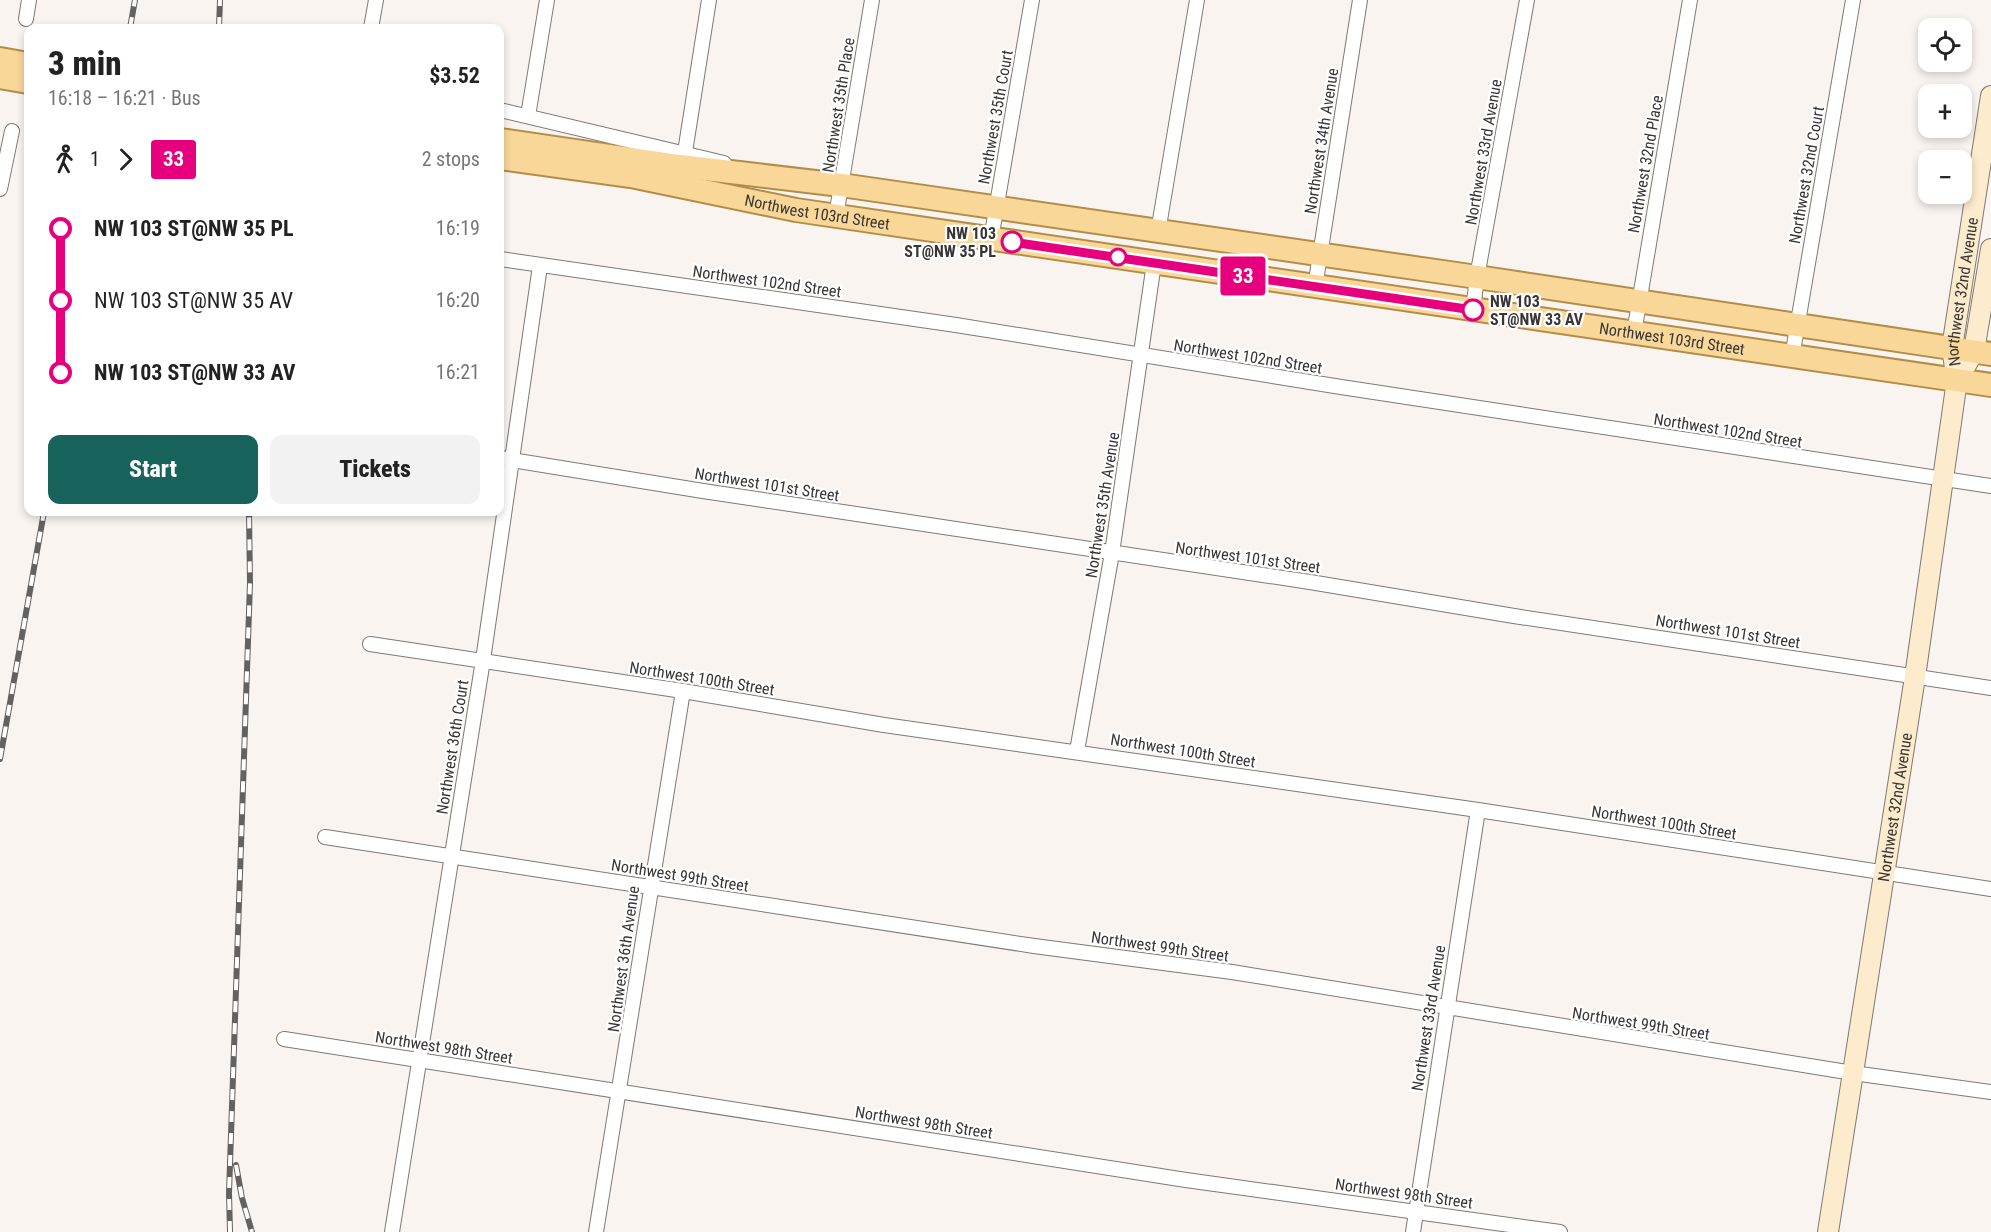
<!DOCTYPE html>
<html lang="en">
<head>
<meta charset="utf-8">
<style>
	:root { --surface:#fff; --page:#f2f2f2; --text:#222; --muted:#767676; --accent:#17635c }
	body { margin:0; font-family:"Roboto Condensed",sans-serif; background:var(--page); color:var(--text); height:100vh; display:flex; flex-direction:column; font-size:22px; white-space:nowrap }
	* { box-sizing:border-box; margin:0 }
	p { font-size:20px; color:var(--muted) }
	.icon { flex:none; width:33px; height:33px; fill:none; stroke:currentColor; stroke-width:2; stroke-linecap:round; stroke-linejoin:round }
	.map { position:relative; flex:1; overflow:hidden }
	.sheet { position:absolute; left:24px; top:24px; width:480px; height:492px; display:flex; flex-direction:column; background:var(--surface); border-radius:12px; box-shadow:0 3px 9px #0003 }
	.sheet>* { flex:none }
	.badge { padding:0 12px; border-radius:4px; font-size:21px; line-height:39px }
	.buttons { position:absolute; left:1918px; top:18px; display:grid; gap:12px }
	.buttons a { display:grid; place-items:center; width:54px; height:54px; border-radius:12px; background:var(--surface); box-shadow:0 3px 9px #0003; font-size:30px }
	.map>.badge { position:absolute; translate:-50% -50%; box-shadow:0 0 0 3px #fff }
	.legs { display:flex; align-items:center; gap:9px; height:66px; padding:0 24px; font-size:20px }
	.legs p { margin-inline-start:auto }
	.overview { display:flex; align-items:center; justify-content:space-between; height:102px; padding:0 24px }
	h1 { font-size:33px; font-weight:800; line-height:45px }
	.action { display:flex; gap:12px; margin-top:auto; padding:12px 24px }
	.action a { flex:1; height:69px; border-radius:12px; background:var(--accent); color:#fff; font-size:24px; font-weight:800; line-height:69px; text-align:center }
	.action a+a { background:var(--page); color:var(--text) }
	ul { padding:0 24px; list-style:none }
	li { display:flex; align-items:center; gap:21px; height:72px; font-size:22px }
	li i { display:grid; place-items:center; width:9px; height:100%; margin:0 8px; background:currentColor }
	li i::after { content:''; width:15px; height:15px; margin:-8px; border:4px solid; border-radius:50%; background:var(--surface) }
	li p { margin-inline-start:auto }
	li:first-child i { background:linear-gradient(#0000 50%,currentColor 0) }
	li:last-child i { background:linear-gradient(currentColor 50%,#0000 0) }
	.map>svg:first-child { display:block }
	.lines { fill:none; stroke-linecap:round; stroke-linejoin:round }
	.minor-casing { stroke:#7e7974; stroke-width:16 }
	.secondary-casing { stroke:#7e7974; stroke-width:22 }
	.primary-casing { stroke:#b28d49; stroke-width:26 }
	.minor { stroke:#fff; stroke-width:14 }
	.secondary { stroke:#fcebcc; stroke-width:20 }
	.primary { stroke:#f8d798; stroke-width:22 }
	.rail-casing { stroke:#65615f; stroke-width:6 }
	.rail { stroke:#fff; stroke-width:4; stroke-dasharray:11; stroke-linecap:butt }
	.line-1-casing { stroke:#fff; stroke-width:14 }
	.line-1 { stroke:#e6007e; stroke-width:9 }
	.stop-1-dot { fill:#fff; stroke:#e6007e; stroke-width:3 }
	.labels { text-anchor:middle; stroke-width:4.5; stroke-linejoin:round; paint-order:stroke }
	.street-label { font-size:16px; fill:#383534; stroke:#fff }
	.stop-label { font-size:16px; font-weight:bold; fill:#383534; stroke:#fff; text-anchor:end }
</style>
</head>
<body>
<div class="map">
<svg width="1991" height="1232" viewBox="0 0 1991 1232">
	<rect width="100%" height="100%" fill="#f9f4ef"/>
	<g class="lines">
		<g class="minor-casing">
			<path id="minor" d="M26,19L29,0
				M371,28L376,0
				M500,110L724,163
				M528,116L547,0
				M685,152L709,0
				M0,189L12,131
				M836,216L872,0
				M1158,232L1197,0
				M991,239L1032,0
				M500,259L956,325L1341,387L1991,486
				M1315,287L1360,0
				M1473,310L1477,277L1527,0
				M1634,333L1690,0
				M1792,357L1853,0
				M500,458L703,491L1310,582L1514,616L1991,688
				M370,644L683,691L884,725L1478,810L1991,889
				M1077,751L1112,553L1154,263
				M325,837L1034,946L1232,972L1853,1073L1991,1092
				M284,1039L1186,1180L1560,1232
				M392,1232L483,660L540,266
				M596,1232L683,691
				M1413,1232L1478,810"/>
		</g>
		<g class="secondary-casing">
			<g id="secondary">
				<path d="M1966,365L1974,351L1991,249"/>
				<path id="s1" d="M1828,1232L1915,677L1957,380L1952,348L1991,96"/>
			</g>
		</g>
		<g class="primary-casing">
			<g id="primary">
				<path d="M0,59L28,64"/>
				<path d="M0,77L28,82"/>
				<path d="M500,140L671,165L841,185L1477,277L1991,354"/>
				<path id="s2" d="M500,158L631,176L796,210L1991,385"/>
			</g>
		</g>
		<use href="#minor" class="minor"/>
		<use href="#secondary" class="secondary"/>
		<use href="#primary" class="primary"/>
		<g class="rail-casing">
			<path id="rail" d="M130,28L135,0
				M219,28L220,0
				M0,759L44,512
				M236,1165L242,1198L252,1232
				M230,1232L229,1193L250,583L249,512"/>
		</g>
		<use href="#rail" class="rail"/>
	</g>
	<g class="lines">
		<g class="line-1-casing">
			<path id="line-1" d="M1012,242L1473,310"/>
		</g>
		<use href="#line-1" class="line-1"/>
	</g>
	<g class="stop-1-dot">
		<circle cx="1012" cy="242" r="10"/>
		<circle cx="1118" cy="257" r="8"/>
		<circle cx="1473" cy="310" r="10"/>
	</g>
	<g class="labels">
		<g class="street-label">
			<text transform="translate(838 105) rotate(-81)" y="6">Northwest 35th Place</text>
			<text transform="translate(995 117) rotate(-80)" y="6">Northwest 35th Court</text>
			<text transform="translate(1321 141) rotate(-81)" y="6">Northwest 34th Avenue</text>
			<text transform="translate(1483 152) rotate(-80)" y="6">Northwest 33rd Avenue</text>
			<text transform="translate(1645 164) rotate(-80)" y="6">Northwest 32nd Place</text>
			<text transform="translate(1806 175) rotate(-80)" y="6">Northwest 32nd Court</text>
			<text dy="6" stroke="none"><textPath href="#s2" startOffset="322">Northwest 103rd Street</textPath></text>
			<text transform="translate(767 281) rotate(8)" y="6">Northwest 102nd Street</text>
			<text dy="6" stroke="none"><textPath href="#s1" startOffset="951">Northwest 32nd Avenue</textPath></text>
			<text dy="6" stroke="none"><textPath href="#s2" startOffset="1186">Northwest 103rd Street</textPath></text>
			<text transform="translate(1248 356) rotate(9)" y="6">Northwest 102nd Street</text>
			<text transform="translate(1728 430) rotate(9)" y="6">Northwest 102nd Street</text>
			<text transform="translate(767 484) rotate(9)" y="6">Northwest 101st Street</text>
			<text transform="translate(1102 505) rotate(-81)" y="6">Northwest 35th Avenue</text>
			<text transform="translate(1248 557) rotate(8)" y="6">Northwest 101st Street</text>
			<text transform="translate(1728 631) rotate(9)" y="6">Northwest 101st Street</text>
			<text transform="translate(702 678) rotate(9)" y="6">Northwest 100th Street</text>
			<text transform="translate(452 747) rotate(-81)" y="6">Northwest 36th Court</text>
			<text transform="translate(1183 750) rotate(9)" y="6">Northwest 100th Street</text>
			<text dy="6" stroke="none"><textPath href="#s1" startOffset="430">Northwest 32nd Avenue</textPath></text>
			<text transform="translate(1664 822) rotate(9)" y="6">Northwest 100th Street</text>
			<text transform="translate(680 875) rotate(9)" y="6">Northwest 99th Street</text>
			<text transform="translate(1160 946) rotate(8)" y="6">Northwest 99th Street</text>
			<text transform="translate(623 959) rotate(-82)" y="6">Northwest 36th Avenue</text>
			<text transform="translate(1428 1018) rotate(-81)" y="6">Northwest 33rd Avenue</text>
			<text transform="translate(1641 1023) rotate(9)" y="6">Northwest 99th Street</text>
			<text transform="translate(444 1047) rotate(9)" y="6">Northwest 98th Street</text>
			<text transform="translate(924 1122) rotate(9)" y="6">Northwest 98th Street</text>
			<text transform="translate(1404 1193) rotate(8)" y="6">Northwest 98th Street</text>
		</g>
		<g class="stop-label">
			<text x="996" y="239">NW 103<tspan x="996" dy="18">ST@NW 35 PL</tspan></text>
			<text x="1490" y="307" text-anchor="start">NW 103<tspan x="1490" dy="18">ST@NW 33 AV</tspan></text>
		</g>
	</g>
</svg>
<div class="buttons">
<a><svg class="icon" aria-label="locate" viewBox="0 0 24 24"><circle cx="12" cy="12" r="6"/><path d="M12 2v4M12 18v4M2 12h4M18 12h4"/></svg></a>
<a>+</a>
<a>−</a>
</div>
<b class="badge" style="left:1243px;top:276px;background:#e6007e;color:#fff">33</b>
<section class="sheet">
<div class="overview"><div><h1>3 min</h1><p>16:18 – 16:21 · Bus</p></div><b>$3.52</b></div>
<div class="legs"><svg class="icon" aria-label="walk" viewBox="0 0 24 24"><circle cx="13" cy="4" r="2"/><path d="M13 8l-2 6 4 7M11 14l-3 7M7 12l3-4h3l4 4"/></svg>1<svg class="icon" aria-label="forward" viewBox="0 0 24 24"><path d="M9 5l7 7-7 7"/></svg><b class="badge" style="background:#e6007e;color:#fff">33</b><p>2 stops</p></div>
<ul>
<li><i style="color:#e6007e"></i><b>NW 103 ST@NW 35 PL</b><p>16:19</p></li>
<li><i style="color:#e6007e"></i><span>NW 103 ST@NW 35 AV</span><p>16:20</p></li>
<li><i style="color:#e6007e"></i><b>NW 103 ST@NW 33 AV</b><p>16:21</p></li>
</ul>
<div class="action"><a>Start</a><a>Tickets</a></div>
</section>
</div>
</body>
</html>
